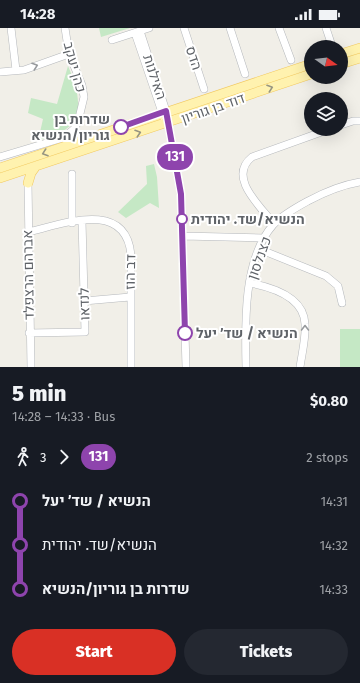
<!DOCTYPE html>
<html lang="en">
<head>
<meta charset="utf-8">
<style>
	:root { --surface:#171b24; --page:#242831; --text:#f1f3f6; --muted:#9ea1a6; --accent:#d93025 }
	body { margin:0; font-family:"Fira Sans",Heebo,sans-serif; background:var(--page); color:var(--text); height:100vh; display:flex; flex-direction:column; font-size:15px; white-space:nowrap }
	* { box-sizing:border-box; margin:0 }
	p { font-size:13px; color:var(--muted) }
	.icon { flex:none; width:22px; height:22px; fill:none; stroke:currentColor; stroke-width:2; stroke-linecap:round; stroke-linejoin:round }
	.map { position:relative; height:339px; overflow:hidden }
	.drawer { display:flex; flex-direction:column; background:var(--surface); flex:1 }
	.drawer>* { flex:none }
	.badge { padding:0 8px; border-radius:13px; font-size:14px; line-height:26px }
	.needle { width:26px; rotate:104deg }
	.controls { position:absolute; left:304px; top:12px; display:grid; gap:8px }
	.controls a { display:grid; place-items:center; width:44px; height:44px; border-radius:50%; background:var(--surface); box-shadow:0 4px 16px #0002; font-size:20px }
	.map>.badge { position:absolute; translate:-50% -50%; box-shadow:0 0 0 2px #fff }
	.legs { display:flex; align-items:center; gap:6px; height:44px; padding:0 12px; font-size:13px }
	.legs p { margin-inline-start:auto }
	.head { display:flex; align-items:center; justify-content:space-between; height:68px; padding:0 12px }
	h1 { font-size:22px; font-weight:800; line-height:30px }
	.cta { display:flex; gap:8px; margin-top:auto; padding:8px 12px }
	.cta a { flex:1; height:46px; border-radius:24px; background:var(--accent); color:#fff; font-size:16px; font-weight:800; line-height:46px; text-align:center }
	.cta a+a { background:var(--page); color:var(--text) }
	ul { padding:0 12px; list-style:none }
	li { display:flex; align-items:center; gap:14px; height:44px; font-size:15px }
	li i { display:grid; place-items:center; width:6px; height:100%; margin:0 5px; background:currentColor }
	li i::after { content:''; width:10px; height:10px; margin:-5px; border:3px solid; border-radius:50%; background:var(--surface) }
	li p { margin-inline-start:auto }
	li:first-child i { background:linear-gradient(#0000 50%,currentColor 0) }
	li:last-child i { background:linear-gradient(currentColor 50%,#0000 0) }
	.status { display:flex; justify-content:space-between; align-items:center; height:28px; padding:0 20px; background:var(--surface); direction:ltr }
	.status svg { height:11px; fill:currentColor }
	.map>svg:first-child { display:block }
	.green { fill:#c5e8c5 }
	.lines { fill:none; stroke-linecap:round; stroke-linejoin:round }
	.minor-casing { stroke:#b5b8bc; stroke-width:8 }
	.major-casing { stroke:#f2c960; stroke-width:10 }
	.minor { stroke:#fff; stroke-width:7 }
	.major { stroke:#fff2af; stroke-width:9 }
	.oneway { stroke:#979a9d }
	.oneway2 { stroke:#979581 }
	.line-1-casing { stroke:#fff; stroke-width:9 }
	.line-1 { stroke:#8e44ad; stroke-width:6 }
	.stop-1-dot { fill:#fff; stroke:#8e44ad; stroke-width:2 }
	.labels { text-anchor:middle; stroke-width:4; stroke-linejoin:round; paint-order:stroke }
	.street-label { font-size:14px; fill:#5f6368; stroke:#fff }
	.stop-label { font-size:14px; font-weight:bold; fill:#5f6368; stroke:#fff; text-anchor:start }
</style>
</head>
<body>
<div class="status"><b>14:28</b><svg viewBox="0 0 49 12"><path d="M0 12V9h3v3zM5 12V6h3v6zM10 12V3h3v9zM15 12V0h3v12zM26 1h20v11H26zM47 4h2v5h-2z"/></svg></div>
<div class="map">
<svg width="360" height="339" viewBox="0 0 360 339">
	<rect width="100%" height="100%" fill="#f1efe8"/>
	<path class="green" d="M99,0H130L101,9Z
		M68,38C76,56 87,87 66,101C58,107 47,109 38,113L43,91L28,85L31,70L57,76Z
		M154,136L157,149L159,180L150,175L126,190L118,184L147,156L146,138Z
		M340,301H360V339H340Z"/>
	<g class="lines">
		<g class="minor-casing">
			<path id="minor" d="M11,0L16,42
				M184,0L204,61
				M230,0L245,46
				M279,0L291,32
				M326,0L332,18
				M140,3L166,83L181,167L186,339
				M135,5L164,90
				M112,12L149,0
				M0,44L24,42L69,26
				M341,97L353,93H360
				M0,129L63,110L74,101L78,94L84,69L82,57L69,26L65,0
				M72,146V195
				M28,155L31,339
				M274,196C260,178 227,149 252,129L330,101
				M28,204C63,196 126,171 131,227V339
				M183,208L264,210
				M259,221L326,248L338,258L342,275
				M250,255C271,259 304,269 305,296C306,310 302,325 300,339
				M84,273L130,269
				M29,305L85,304L82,193
				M246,339C245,296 243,231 273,197C282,187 297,179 308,173C325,164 342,157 360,154"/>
		</g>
		<g class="major-casing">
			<path id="major" d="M341,26L360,20
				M341,36L360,30
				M0,140L311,36
				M0,150L311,46
				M28,155L31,145L36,138"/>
		</g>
		<use href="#minor" class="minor"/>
		<use href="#major" class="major"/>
	</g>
	<defs><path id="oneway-chevron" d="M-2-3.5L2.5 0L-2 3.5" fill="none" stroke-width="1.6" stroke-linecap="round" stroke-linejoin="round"/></defs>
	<g class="oneway">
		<use href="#oneway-chevron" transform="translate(35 38) rotate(-19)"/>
		<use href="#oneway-chevron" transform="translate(305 300) rotate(-90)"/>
	</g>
	<g class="oneway2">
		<use href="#oneway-chevron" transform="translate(270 60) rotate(-19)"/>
		<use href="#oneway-chevron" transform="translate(138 105) rotate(-18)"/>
		<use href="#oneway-chevron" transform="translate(45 125) rotate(161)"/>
	</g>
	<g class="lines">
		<g class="line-1-casing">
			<path id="line-1" d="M121,99L166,83L181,166L185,305"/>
		</g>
		<use href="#line-1" class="line-1"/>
	</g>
	<g class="stop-1-dot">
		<circle cx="121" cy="99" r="7"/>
		<circle cx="182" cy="191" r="5"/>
		<circle cx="185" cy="305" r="7"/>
	</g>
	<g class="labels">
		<g class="street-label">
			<text transform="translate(194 30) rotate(72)" y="5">הדס</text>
			<text transform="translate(75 39) rotate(75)" y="5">כהן יעקב</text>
			<text transform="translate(155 49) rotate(72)" y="5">האילנות</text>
			<text transform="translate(213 80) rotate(-19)" y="5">דוד בן גוריון</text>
			<text transform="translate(259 230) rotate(-70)" y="5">כצנלסון</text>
			<text transform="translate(130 244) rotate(-89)" y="5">דב הוז</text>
			<text transform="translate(28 247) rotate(-91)" y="5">אברהם הרצפלד</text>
			<text transform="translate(84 276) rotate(-92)" y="5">לנדאו</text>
		</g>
		<g class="stop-label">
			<text x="110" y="96" text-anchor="end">שדרות בן<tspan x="110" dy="16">גוריון/הנשיא</tspan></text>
			<text x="191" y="196">הנשיא/שד. יהודית</text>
			<text x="196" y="310">הנשיא / שד׳ יעל</text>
		</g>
	</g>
</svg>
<div class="controls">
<a><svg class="needle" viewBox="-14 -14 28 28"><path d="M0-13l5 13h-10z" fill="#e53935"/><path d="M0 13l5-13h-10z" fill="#9ea1a6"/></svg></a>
<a><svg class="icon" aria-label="layers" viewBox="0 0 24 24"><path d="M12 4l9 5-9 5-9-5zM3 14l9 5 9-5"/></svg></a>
</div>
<b class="badge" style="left:175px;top:129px;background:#8e44ad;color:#fff">131</b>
</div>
<section class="drawer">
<div class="head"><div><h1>5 min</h1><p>14:28 – 14:33 · Bus</p></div><b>$0.80</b></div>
<div class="legs"><svg class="icon" aria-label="walk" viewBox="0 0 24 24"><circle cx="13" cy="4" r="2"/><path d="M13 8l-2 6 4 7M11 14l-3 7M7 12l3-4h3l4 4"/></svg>3<svg class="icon" aria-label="forward" viewBox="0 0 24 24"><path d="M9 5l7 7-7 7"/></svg><b class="badge" style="background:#8e44ad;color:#fff">131</b><p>2 stops</p></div>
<ul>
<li><i style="color:#8e44ad"></i><b>הנשיא / שד׳ יעל</b><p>14:31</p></li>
<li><i style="color:#8e44ad"></i><span>הנשיא/שד. יהודית</span><p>14:32</p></li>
<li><i style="color:#8e44ad"></i><b>שדרות בן גוריון/הנשיא</b><p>14:33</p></li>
</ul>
<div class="cta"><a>Start</a><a>Tickets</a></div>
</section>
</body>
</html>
